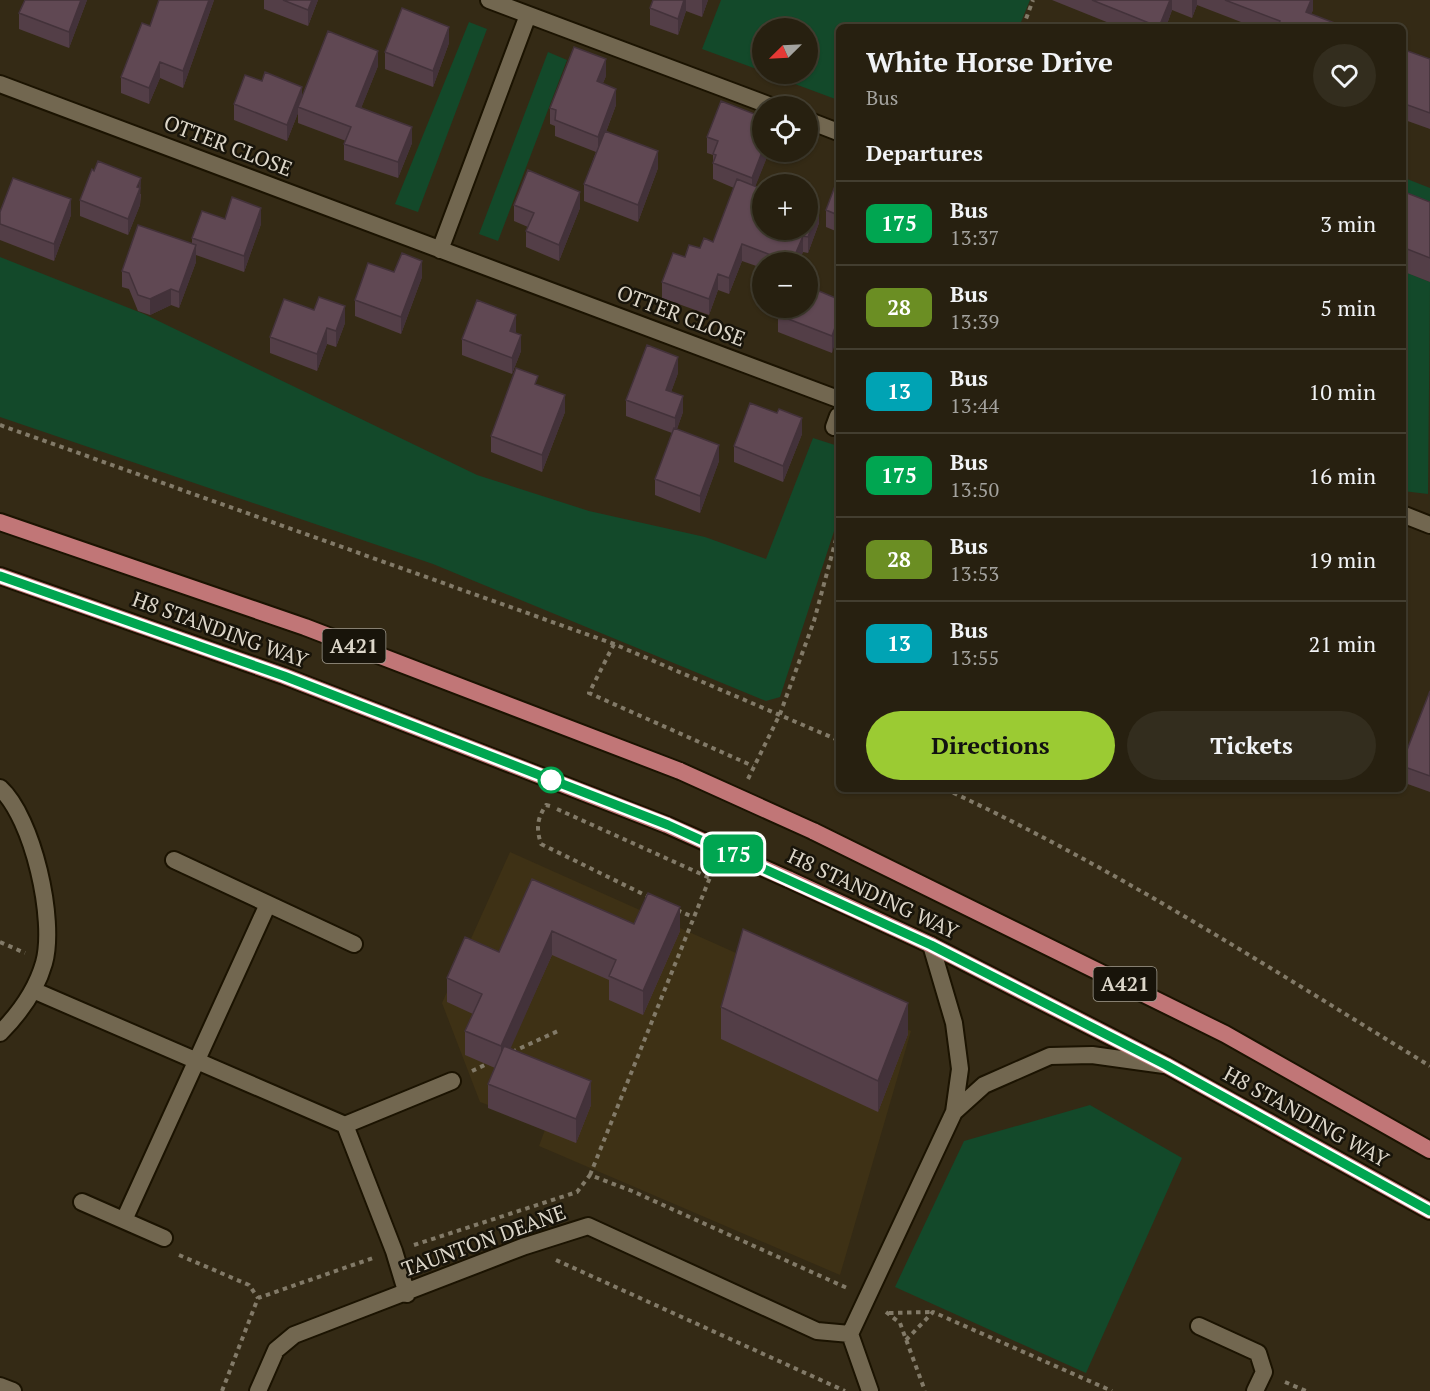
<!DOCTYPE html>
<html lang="en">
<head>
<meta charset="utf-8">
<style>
	:root { --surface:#272010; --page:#332d1e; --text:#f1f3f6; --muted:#a4a39f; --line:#433e30; --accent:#9bcb33 }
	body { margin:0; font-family:"PT Serif",serif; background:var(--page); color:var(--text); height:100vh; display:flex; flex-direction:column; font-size:22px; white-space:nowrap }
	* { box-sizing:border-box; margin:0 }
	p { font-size:20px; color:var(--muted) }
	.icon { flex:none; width:33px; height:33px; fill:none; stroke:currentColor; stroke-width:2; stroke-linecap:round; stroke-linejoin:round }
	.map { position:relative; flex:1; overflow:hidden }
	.side { position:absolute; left:836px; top:24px; width:570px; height:768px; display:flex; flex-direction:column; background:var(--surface); border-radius:9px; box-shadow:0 2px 4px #0004,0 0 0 2px var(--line) }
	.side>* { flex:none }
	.badge { padding:0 12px; border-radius:9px; font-size:21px; line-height:39px }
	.needle { width:39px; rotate:246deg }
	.fabs { position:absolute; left:752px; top:18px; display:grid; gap:12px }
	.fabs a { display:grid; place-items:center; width:66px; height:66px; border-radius:50%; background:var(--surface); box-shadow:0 2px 4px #0004,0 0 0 2px var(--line); font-size:30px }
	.map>.badge { position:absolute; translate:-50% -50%; box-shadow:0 0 0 3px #fff }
	h2 { padding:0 30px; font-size:22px; line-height:54px }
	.round { display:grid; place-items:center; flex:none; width:63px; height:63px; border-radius:32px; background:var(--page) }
	.head { display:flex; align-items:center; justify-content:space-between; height:102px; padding:0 30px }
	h1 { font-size:28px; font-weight:800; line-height:45px }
	.cta { display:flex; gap:12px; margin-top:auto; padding:12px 30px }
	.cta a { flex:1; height:69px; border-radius:36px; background:var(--accent); color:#111; font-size:24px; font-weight:800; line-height:69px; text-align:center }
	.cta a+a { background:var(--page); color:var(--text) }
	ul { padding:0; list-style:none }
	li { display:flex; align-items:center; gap:18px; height:84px; padding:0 30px; border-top:2px solid var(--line) }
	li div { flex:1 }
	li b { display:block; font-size:22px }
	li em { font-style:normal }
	li .badge { min-width:66px; font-weight:700; text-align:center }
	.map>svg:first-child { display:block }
	.built { fill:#3e3115 }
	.green { fill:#13492a }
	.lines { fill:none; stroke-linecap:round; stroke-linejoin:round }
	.minor-casing { stroke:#1b1301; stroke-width:20 }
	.trunk-casing { stroke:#1b1301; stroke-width:20 }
	.path { stroke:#827a68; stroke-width:4; stroke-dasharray:4.5 4.5; stroke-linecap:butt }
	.minor { stroke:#726750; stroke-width:16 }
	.trunk { stroke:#c17677; stroke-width:16 }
	.trunk-bridge-casing { stroke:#1b1301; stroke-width:20; stroke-linecap:butt }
	.trunk-bridge { stroke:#c17677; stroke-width:16 }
	.wall { fill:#533e47 }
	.shaded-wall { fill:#43323a }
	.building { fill:#604853; stroke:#43323a; stroke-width:1.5 }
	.line-casing { stroke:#fff; stroke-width:14 }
	.line { stroke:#00a651; stroke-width:9 }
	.stop-dot { fill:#fff; stroke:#00a651; stroke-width:3 }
	.labels { text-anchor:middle; stroke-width:5; stroke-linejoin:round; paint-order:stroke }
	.shield { fill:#18140a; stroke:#a19c90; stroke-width:1.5 }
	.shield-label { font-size:20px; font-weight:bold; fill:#dcd6c9 }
	.street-label { font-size:21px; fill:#dcd6c9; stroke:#18140a }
</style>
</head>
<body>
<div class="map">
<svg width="1430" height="1391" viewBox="0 0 1430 1391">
	<rect width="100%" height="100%" fill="#342a15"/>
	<path class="built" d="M510,852L911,1031L840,1275L539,1146L546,1127L480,1102L442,1003Z"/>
	<path class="green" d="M721,0H1030L1019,27H838V100L768,74H807V28H762V71L702,49Z
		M469,22L487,29L418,212L395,204Z
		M548,52L567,60L498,241L479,234Z
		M1402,177L1430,188V220L1403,210Z
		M0,257L144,314L477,475L589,511L705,537L766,559L813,438L838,446V519L780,697L766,701L433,564L0,417Z
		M1403,271L1430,282L1428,494L1403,491Z
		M1090,1105L1182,1158L1086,1373L895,1287L964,1141Z"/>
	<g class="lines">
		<g class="minor-casing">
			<path id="minor" d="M489,0L771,106
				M0,84L838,399
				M807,120L838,132
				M440,250L528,15
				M834,427L838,416
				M1402,514L1430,525
				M0,788C33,818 56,920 44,963C36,991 20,1013 0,1033
				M174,860L354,944
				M33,990L345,1125L394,1251L407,1294
				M954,1112L984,1085L1050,1056L1092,1055L1164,1065
				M345,1125L452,1081
				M82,1202L164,1238
				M124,1220L268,904
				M1199,1326L1258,1353L1264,1372L1255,1391
				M850,1334L954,1112L960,1069L954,1023L931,945
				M850,1334L870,1391
				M0,1386L13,1391
				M258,1391L276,1350L294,1335L525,1246L588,1226L817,1331L850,1334"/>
		</g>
		<g class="trunk-casing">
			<path id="trunk" d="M0,522L305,627L680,771
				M0,576L284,676L667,825
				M813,831L1225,1034L1430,1150
				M788,879L931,945L1166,1065L1430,1211"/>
		</g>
		<path class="path" d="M1023,27L1033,0
			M0,425L614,644L838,740
			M614,644L589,693L753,766
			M748,779L780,714L814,621L838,532
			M945,789C1114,867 1271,969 1430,1066
			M550,806L546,805C537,819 536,828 541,844L651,898
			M557,809L710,878
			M677,910L693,917
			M0,942L25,953
			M512,1052L558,1031
			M472,1071L489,1063
			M590,1175L713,870
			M414,1245L577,1192L590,1175L632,1191L847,1288
			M179,1255L249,1285L258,1298
			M556,1260L845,1391
			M886,1312L900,1323L925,1391
			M889,1313L932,1312
			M906,1340L933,1312L1112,1391
			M1285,1382L1306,1391
			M222,1391L258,1298L373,1258"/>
		<use href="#minor" class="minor"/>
		<use href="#trunk" class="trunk"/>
		<g class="trunk-bridge-casing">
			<path id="trunk-bridge" d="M680,771L813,831
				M667,825L788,879"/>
		</g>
		<use href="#trunk-bridge" class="trunk-bridge"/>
	</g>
	<path class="wall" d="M87,0L69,48L19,29V13Z
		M214,0L183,88L160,78L149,104L121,93V77L150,26Z
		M264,0H318L308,26L264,9Z
		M653,0H708L702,17L686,11L678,35L650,25V8Z
		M1052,0H1313V10L1311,14L1345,27H1254L1197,5L1192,18L1172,10L1166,27H1119Z
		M449,43L433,87L385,69V52Z
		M1402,44L1403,49L1430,59V129L1402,119Z
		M378,66L361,108L412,143L398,178L344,160V144L346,141L298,123V113L287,141L234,120V104L302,97Z
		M606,76L603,83L616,105L606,132L658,168L638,222L584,201V184L596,152L555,136V126L550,124V108Z
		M707,137L762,152H769L755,186L819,223L808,253L803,252L798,262H762V268L742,261L729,294L718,290L709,315L662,298V282L685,257L713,242L734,188L713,179V155L707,153Z
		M838,178V232L826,227V210Z
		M1402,191L1430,202V282L1402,271Z
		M141,194L140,205L128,235L80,216V200Z
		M514,205L580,208L559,261L526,247V231L528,227L514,221Z
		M0,212L71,215L54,261L0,240Z
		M225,219L261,224L244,272L196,255V262L179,308L171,305L150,315L138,311L129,289L122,287V271L192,244V238Z
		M394,272L422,277L401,334L355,316V300Z
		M838,299L832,353L778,332V315Z
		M345,323L336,347L327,344L317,371L270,353V337Z
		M516,331L515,333L521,351L512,374L462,355V339Z
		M678,373L671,392L683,412L677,429L719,461L700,513L655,495V479L672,433L626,416V400Z
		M538,385L565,412L542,472L491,452V436Z
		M777,413L802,434L783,482L734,462V446Z
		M1430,691V792L1402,782V763Z
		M532,879L634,924L680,931L643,1015L609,1000V980L552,955L510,1048L591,1105L576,1143L488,1108V1084L495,1068L465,1055V1031L473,1014L447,1002V978L499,952Z
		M721,1007L908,1034L878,1112L721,1039Z"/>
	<path class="shaded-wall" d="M81,0H87L69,48V32Z
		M209,0H214L183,88V71Z
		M312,0H318L308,26V10Z
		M684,0H686V11L678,35V19Z
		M702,0H708L702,17Z
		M1170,0H1172V10L1166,27H1159Z
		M1192,0H1197V5L1192,18Z
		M1311,0H1313V10L1306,27V12Z
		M449,27V43L433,87V71Z
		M378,51V66L356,121V106Z
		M606,59V76L597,97V81Z
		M160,62V78L149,104V88Z
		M302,87V103L298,107V113L287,141V125Z
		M616,89V105L598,153V137Z
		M412,127V143L398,178V162Z
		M658,151V168L638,222V205Z
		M762,152H769L752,195V178Z
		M141,178L140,205L128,235V219Z
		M580,192V208L559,261V245Z
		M71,199V215L54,261V244Z
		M819,207V223L808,253V237Z
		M261,208V224L244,272V256Z
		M803,236V252L798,262H792Z
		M742,244V261L729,294V278Z
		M196,245V262L179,308V292Z
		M422,261V277L401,334V317Z
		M718,274V290L709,315V299Z
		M171,289V305L150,315V299Z
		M345,306V323L336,347V331Z
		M516,315V331L510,347V331Z
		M838,319V335L832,353V336Z
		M327,328V344L317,371V354Z
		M521,335V351L512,374V358Z
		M678,357V373L666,406V390Z
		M565,395V412L542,472V455Z
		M683,396V412L675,434V418Z
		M802,418V434L783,482V466Z
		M719,445V461L700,513V496Z
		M680,907V931L643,1015V991Z
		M552,931V955L501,1070V1046Z
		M908,1003V1034L878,1112V1081Z
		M591,1081V1105L576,1143V1119Z"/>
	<path class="building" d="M25,0H81L69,32L19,13Z
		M159,0H209L183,71L160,62L149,88L121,77L142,23L150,26Z
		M283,0H312L308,10Z
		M653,0H684L678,19L650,8Z
		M1092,0H1170L1159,27Z
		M1225,0H1311L1306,12L1345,27H1278L1280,21Z
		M402,8L449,27L433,71L385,52Z
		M328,31L378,51L356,106L412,127L398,162L344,144L351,127L298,107Z
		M574,47L606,59L597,81L616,89L598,137L555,120L556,110L550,108Z
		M1402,49L1430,59V113L1402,103Z
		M265,72L302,87L287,125L234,104L245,75L262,81Z
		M721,101L762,117V152L752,178L713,163L716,155L713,154L718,141L707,137Z
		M605,131L658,151L638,205L584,184Z
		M98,161L141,178L137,187L140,188L128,219L80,200L92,169L94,171Z
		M528,170L580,192L559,245L526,231L534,213L514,205Z
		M13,178L71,199L54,244L0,224V212Z
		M838,178V215L826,210Z
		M737,179L762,189V230H807V202L819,207L808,237L803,236L792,262H789L742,244L729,278L718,274L709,299L662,282L673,253L685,257L689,245L700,248L704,238L713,242Z
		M1402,191L1430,202V258L1402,247Z
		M232,197L261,208L244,256L192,238L202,211L225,219Z
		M138,225L196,245L179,292L171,289L150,299L138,295L129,273L122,271Z
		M402,253L422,261L401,317L355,300L368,263L394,272Z
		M807,286L838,299V319L832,336L778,315L782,308H807Z
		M319,297L345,306L336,331L327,328L317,354L270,337L284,299L314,310Z
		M477,300L516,315L510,331L521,335L512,358L462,339Z
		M647,345L678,357L666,390L683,396L675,418L626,400Z
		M516,368L538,376L535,384L565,395L542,455L491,436Z
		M750,403L777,413L779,409L802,418L783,466L734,446Z
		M674,428L719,445L700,496L655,479Z
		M1430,691V776L1402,766V763Z
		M532,879L634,924L648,893L680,907L643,991L609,976L616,960L552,931L501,1046L465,1031L482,994L447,978L465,937L499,952Z
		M743,929L908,1003L878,1081L721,1007Z
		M504,1046L591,1081L576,1119L488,1084Z"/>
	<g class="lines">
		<g class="line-casing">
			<path id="line" d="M0,576L284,676L668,825L931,945L1166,1065L1430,1211"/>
		</g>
		<use href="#line" class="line"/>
	</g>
	<circle class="stop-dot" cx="551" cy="780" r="12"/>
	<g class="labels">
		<g class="shield">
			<rect x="322.5" y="629" width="63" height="34" rx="4.5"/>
			<rect x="1093.5" y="967" width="63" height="34" rx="4.5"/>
		</g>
		<g class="shield-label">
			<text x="354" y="653">A421</text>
			<text x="1125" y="991">A421</text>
		</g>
		<g class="street-label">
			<text transform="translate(228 146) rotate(21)" y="7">OTTER CLOSE</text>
			<text transform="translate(681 316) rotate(21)" y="7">OTTER CLOSE</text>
			<text transform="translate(220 630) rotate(20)" y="7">H8 STANDING WAY</text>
			<text transform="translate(873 894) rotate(25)" y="7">H8 STANDING WAY</text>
			<text transform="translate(1306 1117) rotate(29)" y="7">H8 STANDING WAY</text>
			<text transform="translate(484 1241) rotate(-20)" y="7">TAUNTON DEANE</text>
		</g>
	</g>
</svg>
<div class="fabs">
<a><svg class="needle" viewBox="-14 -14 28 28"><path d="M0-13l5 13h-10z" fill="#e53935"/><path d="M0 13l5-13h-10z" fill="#a4a39f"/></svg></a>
<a><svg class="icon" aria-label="locate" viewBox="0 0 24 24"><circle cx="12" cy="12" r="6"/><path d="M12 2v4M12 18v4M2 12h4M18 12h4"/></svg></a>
<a>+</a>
<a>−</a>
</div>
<b class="badge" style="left:733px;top:854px;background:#00a651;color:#fff">175</b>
<section class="side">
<div class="head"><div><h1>White Horse Drive</h1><p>Bus</p></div><a class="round"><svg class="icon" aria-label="heart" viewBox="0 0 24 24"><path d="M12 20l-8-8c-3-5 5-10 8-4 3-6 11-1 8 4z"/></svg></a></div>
<h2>Departures</h2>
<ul>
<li><span class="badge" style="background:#00a651;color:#fff">175</span><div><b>Bus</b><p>13:37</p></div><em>3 min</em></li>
<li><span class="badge" style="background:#6b8e23;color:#fff">28</span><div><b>Bus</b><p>13:39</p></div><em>5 min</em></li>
<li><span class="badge" style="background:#00a3b4;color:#fff">13</span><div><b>Bus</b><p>13:44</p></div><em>10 min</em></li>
<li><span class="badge" style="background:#00a651;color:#fff">175</span><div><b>Bus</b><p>13:50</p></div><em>16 min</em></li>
<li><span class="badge" style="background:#6b8e23;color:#fff">28</span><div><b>Bus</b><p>13:53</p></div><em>19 min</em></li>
<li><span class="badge" style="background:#00a3b4;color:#fff">13</span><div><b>Bus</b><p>13:55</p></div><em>21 min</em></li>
</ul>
<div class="cta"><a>Directions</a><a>Tickets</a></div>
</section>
</div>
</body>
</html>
